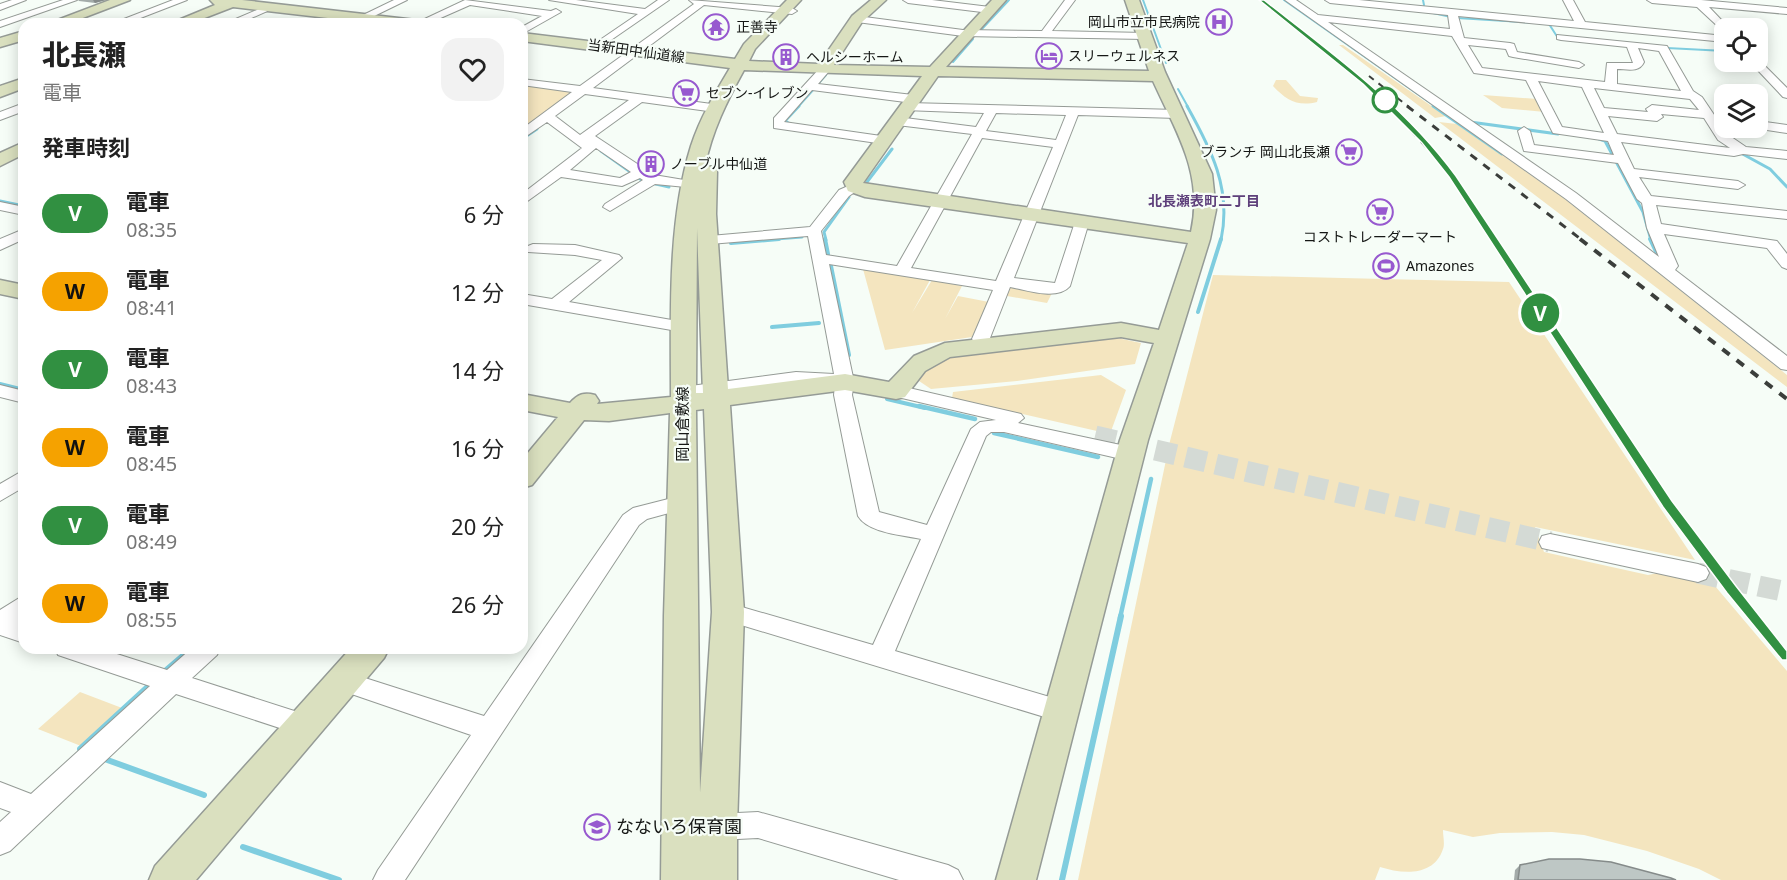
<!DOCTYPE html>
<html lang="ja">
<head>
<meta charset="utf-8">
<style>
	:root { --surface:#fff; --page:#f2f2f2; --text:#222; --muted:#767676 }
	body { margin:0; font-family:"Noto Sans","Noto Sans JP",sans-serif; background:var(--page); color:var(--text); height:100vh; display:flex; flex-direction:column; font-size:22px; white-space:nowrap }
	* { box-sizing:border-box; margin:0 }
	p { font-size:20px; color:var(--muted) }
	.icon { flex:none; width:33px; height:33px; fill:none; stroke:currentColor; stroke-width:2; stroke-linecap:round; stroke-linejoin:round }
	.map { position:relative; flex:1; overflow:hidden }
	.panel { position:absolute; left:18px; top:18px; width:510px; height:636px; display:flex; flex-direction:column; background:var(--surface); border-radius:18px; box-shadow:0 3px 15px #0003 }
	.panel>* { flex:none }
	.badge { padding:0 12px; border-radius:20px; font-size:21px; line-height:39px }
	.fabs { position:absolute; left:1714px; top:18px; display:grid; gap:12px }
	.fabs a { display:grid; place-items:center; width:54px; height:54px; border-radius:12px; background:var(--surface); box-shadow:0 3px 15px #0003; font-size:30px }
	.map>.badge { position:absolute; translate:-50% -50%; box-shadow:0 0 0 3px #fff }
	h2 { padding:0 24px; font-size:22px; line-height:54px }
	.round { display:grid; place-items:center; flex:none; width:63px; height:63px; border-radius:18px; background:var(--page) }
	.head { display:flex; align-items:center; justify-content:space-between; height:102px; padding:0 24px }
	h1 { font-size:28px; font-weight:800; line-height:45px }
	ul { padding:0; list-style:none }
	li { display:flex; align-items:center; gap:18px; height:78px; padding:0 24px }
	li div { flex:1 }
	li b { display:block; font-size:22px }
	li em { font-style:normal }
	li .badge { min-width:66px; font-weight:700; text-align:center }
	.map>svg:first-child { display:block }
	.green { fill:#f4e5bf }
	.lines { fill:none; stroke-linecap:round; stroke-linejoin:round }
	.stream-far4 { stroke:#7fcddf; stroke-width:2 }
	.stream-far3 { stroke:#7fcddf; stroke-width:3 }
	.stream-far2 { stroke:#7fcddf; stroke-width:4 }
	.stream-far1 { stroke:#7fcddf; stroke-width:4.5 }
	.stream { stroke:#7fcddf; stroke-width:6 }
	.street-tunnel { stroke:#d4dad5; stroke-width:21; stroke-dasharray:21 10; stroke-linecap:butt }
	.street-casing { stroke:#959b96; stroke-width:2 }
	.secondary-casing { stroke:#959b96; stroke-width:3 }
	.street { fill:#fff; fill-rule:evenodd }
	.secondary { fill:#dae0bf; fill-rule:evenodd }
	.rail-far4 { stroke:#3b3e3b; stroke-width:2; stroke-dasharray:6 6; stroke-linecap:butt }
	.rail-far3 { stroke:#3b3e3b; stroke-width:3; stroke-dasharray:8 8; stroke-linecap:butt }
	.rail-far2 { stroke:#3b3e3b; stroke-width:4; stroke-dasharray:9 9; stroke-linecap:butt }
	.rail-far1 { stroke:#3b3e3b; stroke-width:4.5; stroke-dasharray:11 11; stroke-linecap:butt }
	.rail { stroke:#3b3e3b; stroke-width:6; stroke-dasharray:14 14; stroke-linecap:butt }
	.wall { fill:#a3aba9 }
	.shaded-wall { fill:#858b8a }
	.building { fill:#bec7c5; stroke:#858b8a; stroke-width:1.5 }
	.line { fill:#319041; stroke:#fff; stroke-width:1.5 }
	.stop-dot { fill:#fff; stroke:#319041; stroke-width:3 }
	.labels { text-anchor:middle; stroke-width:4.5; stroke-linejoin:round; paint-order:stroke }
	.far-poi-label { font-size:14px; fill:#151715; stroke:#f6fdf7; text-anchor:start }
	.far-street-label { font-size:14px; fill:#151715; stroke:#f6fdf7 }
	.far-neighbourhood-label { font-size:14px; font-weight:bold; fill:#5e407b; stroke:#f6fdf7 }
	.street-label { font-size:15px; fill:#151715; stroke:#f6fdf7 }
	.near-poi-label { font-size:18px; fill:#151715; stroke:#f6fdf7; text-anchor:start }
</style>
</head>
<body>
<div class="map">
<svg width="1787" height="880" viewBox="0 0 1787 880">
	<rect width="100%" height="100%" fill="#f6fdf7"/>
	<path class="green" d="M1339,45H1343L1446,116L1435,118Z
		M1276,80H1286L1300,96L1318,98L1317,102C1298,107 1286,100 1273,86Z
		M522,85L573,91L574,93L522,131Z
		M1483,95L1538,99L1545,112L1502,108Z
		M1439,122L1457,124L1561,196L1787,375V387Z
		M863,269L930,280L912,313L932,280L962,286L945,319L958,296L989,302L972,337L885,350Z
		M1213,275L1509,282L1695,560L1535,527L1544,552L1648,575L1658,573L1715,586L1787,671V880H1721L1699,869L1647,851L1584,835L1552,832L1500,833L1473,837L1443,830C1443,836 1445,844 1443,849C1434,877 1402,874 1380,867L1375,880H1078L1170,441Z
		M1017,286L1052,293L1047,303L1007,296L1010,288Z
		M1108,336L1141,343L1135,364L1017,381L931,389L919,381L927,370L956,355Z
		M1101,375L1126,390L1110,434L952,398L953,392Z
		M80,692L122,708L81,746L38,729Z"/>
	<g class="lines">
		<path class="stream-far4" d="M1143,0L1166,63
			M1284,0L1436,107
			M1423,0L1424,5
			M1433,13L1451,17
			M1457,18L1536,23
			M1545,24H1549L1558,38
			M981,30L1009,0
			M1667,48L1725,51
			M953,62L973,39
			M818,84L826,75
			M1178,89L1188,107
			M798,107L814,89"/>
		<path class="stream-far3" d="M1187,106C1211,149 1232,189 1221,240
			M1433,106L1502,154
			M1470,122L1558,134
			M792,125L785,121L799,106
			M522,139L537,129
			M1599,139L1605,141L1643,212L1651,240
			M601,151L643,181L669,187
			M1739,152L1770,169L1787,187
			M867,182L892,149
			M0,201L24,206
			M761,240L802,237
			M826,240L824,232L849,197"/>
		<path class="stream-far2" d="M825,239L828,254
			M1650,239L1660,260
			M731,243L779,239
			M831,266L849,355
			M1198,312L1221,239
			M772,327L819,323
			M0,384L24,390
			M887,399L925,408"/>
		<path class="stream-far1" d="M919,406L975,419
			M994,433L1098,457
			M1120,618L1151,479"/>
		<path class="stream" d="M164,672L192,648
			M83,750L80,749L153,682
			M102,758L204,795
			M243,847L339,880
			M1062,880L1121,616"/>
		<path class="street-tunnel" d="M1095,436L1550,542
			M1698,573L1787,592"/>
		<g class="street-casing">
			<path id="street" d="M12,0H26L0,10V4Z
				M63,0H77L0,27V21Z
				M173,0H187L125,24H111Z
				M394,0H407L366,20L357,18Z
				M465,0L551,11L556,9L561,12L522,34V27L542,16L470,5L427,24H414Z
				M549,0H576L645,9L658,0H669L598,49L594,48V44L638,14Z
				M689,0L792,8L797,11L792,14L704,5L593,88L719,105V111L715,112L642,102L595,136L654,175L696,182V188L655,184L610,211L603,207L605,204L643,180L640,178L622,186L561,177L522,205V194L582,148L547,122L522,139V129L572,92L522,85V79L580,86L694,4ZM585,94L629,100L580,135L555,116ZM596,148L631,172L620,178L570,170Z
				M903,0H932L990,7L995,10L990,13L908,3Z
				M1065,0H1075L1052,31L1145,33L1150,36L1145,39L963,36L857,22L852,19L857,16L963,30L1042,31Z
				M1285,0H1296L1318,15L1450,29L1448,15L1330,3L1325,0H1359L1574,21L1563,0H1573L1585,22L1725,36V42L1458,16L1464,38L1510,43L1514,44L1517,52L1579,62L1584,65L1579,68L1513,57L1509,56L1506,49L1468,45L1482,68L1605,82L1607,63H1633L1627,47L1561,40L1557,39V35L1667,46L1693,91L1702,97L1727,134L1746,147L1787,151V159L1743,154L1734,156L1621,142L1634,169L1738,181L1745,185L1738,189L1639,177L1651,196L1787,211V219L1656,205L1661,224L1777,241L1787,254V269L1782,267L1767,248L1664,234L1678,266L1675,270L1787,356V370L1781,369L1566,199ZM1328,22L1452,36L1474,73L1526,80L1553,133L1608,141L1614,155L1534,145L1530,131L1524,127L1518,131L1524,151L1618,163L1637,199L1642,203L1647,228L1659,257L1576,193ZM1638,48L1659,51L1681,91L1617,84V69C1627,69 1639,73 1644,62ZM1538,81L1582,87L1604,133L1562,127ZM1594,88L1690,99L1699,110L1652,105L1646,109L1648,112L1604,108ZM1661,114L1704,118L1718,140L1730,148L1617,134L1608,116L1657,121L1663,117Z
				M1647,0H1701L1787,8V14L1709,7L1729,28H1725V33L1697,7L1652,3Z
				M266,6L274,8L238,24H224Z
				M1759,60L1787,88V98L1783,97L1750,62Z
				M824,67L830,70L818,84L913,95L919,99L913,103L812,90L784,122L888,137L890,140L884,144L774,128V118L820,68Z
				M24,103V111L0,120V112Z
				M908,103L1177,110L1183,114L1177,118L1078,115L1014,278L1055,283L1075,222L1082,218L1089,222L1070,286C1057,301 1027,290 1010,287L990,338L996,346L993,350H981L972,339L993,290L829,264L854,382L852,395L879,512L927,525L971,429L980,422L996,420L889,395L887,391L889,387L896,385L1021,414L1024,418L1018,423L1130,447L1137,449L1140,454L1137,459L1130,461L1004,432H991L986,436L895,651L1070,703L1074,711L1070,719L1061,722L728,621L720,619L716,612L720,605L728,603L873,645L921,539C903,535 868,533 858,516L834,395L835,385L796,382L683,399L674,393L683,387L796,372L834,374L808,236L710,244L703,240L710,236L810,227L839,190L855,183L862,187L849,196L821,231L826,255L897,266L972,134L897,125L891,121L897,117L976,127L984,113L904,110V104ZM996,113L1066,115L1056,140L986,131ZM982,138L1053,147L996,281L911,268Z
				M1758,121L1787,125V133L1754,128H1758Z
				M0,202L24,207V215L0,210Z
				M24,229V239L0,250V239Z
				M533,244L575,245L619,255L622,258L569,302L683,322L691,327L683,332L522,304V294L552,299L602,260L575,255L528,252L525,249L528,246Z
				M0,385L24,391V403L0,397Z
				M24,470V487L0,501V484Z
				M684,495L691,497L694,502L691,507L647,519L639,525L405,880H373L378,870L471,735L334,688L331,681L334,674L343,671L484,716L623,515L633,508Z
				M1550,534L1698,564L1706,567L1709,573L1706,579L1698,582L1542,548L1539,542L1542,536Z
				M24,595V617L18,622L24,623V643L0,635V610Z
				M55,648H98L167,670L192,648H220L217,655L192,678L313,717L317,725L313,733L304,736L176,694L10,851L0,855V822L11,812L0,808V782L31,794L150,686L58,655Z
				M758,812L948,865L958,870L963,880H899L758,838L717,840L707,837L703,827L707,817L717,814Z"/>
		</g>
		<g class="secondary-casing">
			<path id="secondary" d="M110,0H130L67,24H47Z
				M210,0H242L416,20L423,24H380L233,7L189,24H169L215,5Z
				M787,0H801L755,49L749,61L819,64L852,16L871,0H886L862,22L834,65L930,67L992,0H1006L946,67L1149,71L1125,0H1139L1165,72L1212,174L1216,210L1210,239L1148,440L1036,880H996L1120,440L1154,343L1121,337L950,357L925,371L905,397L896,399L845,390L730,405L744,612L737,827V880H661L664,616L670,413L609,421L584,420L532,485L522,488V460L558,417L522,410V394L570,403C578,394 584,392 595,395L599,401L597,404L671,397C671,316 667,223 691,146C700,118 715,93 730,68L522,41V33L735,59L744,44ZM744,70L922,76L844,182L848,191L865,197L1188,243L1159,330L1121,323L945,343L914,356L889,382L845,374L728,389L716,214L717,171L715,167L705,166C712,131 727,101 744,70ZM938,76L1153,81C1176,132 1204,173 1191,232L863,183ZM697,228L703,393H696ZM704,409L712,612L700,793L696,410Z
				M24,31V40L0,47V38Z
				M24,78V88L0,97V86Z
				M24,142V154L0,166V153Z
				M0,280L24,285V299L0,294Z
				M351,648H389L384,658L196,880H149L155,866Z"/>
		</g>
		<use href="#street" class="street"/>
		<use href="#secondary" class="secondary"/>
		<path class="rail-far4" d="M1262,0L1339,61L1390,107
			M1369,76L1409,107"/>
		<path class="rail-far3" d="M1389,106L1452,175L1494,240
			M1407,106L1582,240"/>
		<path class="rail-far2" d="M1493,239L1602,408
			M1580,239L1787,399"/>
		<path class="rail-far1" d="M1601,406L1633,455L1755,618"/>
		<path class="rail" d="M1754,616L1787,655"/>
	</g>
	<path class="wall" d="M78,0H106L95,3L79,1Z
		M1520,865L1676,880H1514L1515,870Z"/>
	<path class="shaded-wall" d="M93,0H106L95,3Z"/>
	<path class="building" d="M1549,859H1580L1611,862L1671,878L1676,880H1518L1520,865Z"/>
	<path class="line" d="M1259,0H1264C1332,53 1404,105 1456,176L1672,501L1736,586L1787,651V660H1782L1727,593L1663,507L1449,177L1422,143L1363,84Z"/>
	<defs>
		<g id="hospital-ring" transform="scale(1.35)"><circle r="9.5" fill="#f6fdf7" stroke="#9759cf" stroke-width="1.5"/><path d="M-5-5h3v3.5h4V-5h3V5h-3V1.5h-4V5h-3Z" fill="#9759cf"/></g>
		<g id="temple-ring" transform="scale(1.35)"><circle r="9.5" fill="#f6fdf7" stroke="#9759cf" stroke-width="1.5"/><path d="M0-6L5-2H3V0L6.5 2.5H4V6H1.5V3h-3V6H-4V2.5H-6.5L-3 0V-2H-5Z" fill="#9759cf"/></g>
		<g id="hotel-ring" transform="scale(1.35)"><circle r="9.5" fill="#f6fdf7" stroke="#9759cf" stroke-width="1.5"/><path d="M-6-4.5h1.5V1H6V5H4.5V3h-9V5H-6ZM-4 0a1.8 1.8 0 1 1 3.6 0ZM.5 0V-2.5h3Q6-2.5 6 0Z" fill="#9759cf"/></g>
		<g id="building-ring" transform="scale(1.35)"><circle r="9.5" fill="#f6fdf7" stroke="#9759cf" stroke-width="1.5"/><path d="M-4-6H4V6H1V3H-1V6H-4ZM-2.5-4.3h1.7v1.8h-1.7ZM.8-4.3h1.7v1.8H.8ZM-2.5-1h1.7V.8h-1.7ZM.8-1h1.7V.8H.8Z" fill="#9759cf"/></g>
		<g id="supermarket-ring" transform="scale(1.35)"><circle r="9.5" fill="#f6fdf7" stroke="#9759cf" stroke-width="1.5"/><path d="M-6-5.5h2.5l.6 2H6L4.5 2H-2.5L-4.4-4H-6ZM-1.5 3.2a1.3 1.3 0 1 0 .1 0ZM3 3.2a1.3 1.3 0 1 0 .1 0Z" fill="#9759cf"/></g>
		<g id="stadium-ring" transform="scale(1.35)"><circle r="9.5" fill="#f6fdf7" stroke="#9759cf" stroke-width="1.5"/><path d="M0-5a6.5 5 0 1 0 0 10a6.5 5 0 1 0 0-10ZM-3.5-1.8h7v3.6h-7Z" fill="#9759cf"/></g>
		<g id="school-ring" transform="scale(1.35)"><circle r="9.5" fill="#f6fdf7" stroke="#9759cf" stroke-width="1.5"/><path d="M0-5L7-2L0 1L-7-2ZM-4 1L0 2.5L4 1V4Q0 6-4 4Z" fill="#9759cf"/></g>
	</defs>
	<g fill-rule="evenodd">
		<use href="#hospital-ring" x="1219" y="22"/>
		<use href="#temple-ring" x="716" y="27"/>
		<use href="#hotel-ring" x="1049" y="56"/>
		<use href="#building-ring" x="786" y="57"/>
		<use href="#supermarket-ring" x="686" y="93"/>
		<use href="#supermarket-ring" x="1349" y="152"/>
		<use href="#building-ring" x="651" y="164"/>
		<use href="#supermarket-ring" x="1380" y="212"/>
		<use href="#stadium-ring" x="1386" y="266"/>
		<use href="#school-ring" x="597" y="827"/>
	</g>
	<circle class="stop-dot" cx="1385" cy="100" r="12"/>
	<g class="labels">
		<g class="far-poi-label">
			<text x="1200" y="27" text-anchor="end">岡山市立市民病院</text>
			<text x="736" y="32">正善寺</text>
			<text x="1068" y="61">スリーウェルネス</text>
			<text x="806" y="62">ヘルシーホーム</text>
			<text x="706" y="98">セブン-イレブン</text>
			<text x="1330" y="157" text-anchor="end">ブランチ 岡山北長瀬</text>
			<text x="670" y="169">ノーブル中仙道</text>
			<text x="1380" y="242" text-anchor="middle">コストトレーダーマート</text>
			<text x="1406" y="271">Amazones</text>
		</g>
		<g class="far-street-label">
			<text transform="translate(636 51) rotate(8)" y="5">当新田中仙道線</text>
		</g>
		<g class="far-neighbourhood-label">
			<text x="1204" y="206">北長瀬表町二丁目</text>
		</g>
		<g class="street-label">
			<text transform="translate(683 424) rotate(-90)" y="5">岡山倉敷線</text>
		</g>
		<g class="near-poi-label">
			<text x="616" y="833">なないろ保育園</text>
		</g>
	</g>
</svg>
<div class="fabs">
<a><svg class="icon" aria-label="locate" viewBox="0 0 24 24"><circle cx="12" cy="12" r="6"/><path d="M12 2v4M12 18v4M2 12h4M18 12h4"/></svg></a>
<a><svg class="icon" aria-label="layers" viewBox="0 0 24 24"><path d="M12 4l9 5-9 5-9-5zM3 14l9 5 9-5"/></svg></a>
</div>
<b class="badge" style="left:1540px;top:313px;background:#319041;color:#fff">V</b>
<section class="panel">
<div class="head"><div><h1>北長瀬</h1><p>電車</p></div><a class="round"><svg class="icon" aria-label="heart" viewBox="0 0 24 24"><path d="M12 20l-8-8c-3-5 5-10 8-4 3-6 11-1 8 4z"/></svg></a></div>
<h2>発車時刻</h2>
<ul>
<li><span class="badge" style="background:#319041;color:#fff">V</span><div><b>電車</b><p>08:35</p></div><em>6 分</em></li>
<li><span class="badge" style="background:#f5a200;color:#111">W</span><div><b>電車</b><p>08:41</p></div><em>12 分</em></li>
<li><span class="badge" style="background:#319041;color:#fff">V</span><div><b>電車</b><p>08:43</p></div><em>14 分</em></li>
<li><span class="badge" style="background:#f5a200;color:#111">W</span><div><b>電車</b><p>08:45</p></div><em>16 分</em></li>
<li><span class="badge" style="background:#319041;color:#fff">V</span><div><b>電車</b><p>08:49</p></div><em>20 分</em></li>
<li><span class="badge" style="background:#f5a200;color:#111">W</span><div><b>電車</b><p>08:55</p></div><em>26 分</em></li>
</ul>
</section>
</div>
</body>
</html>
